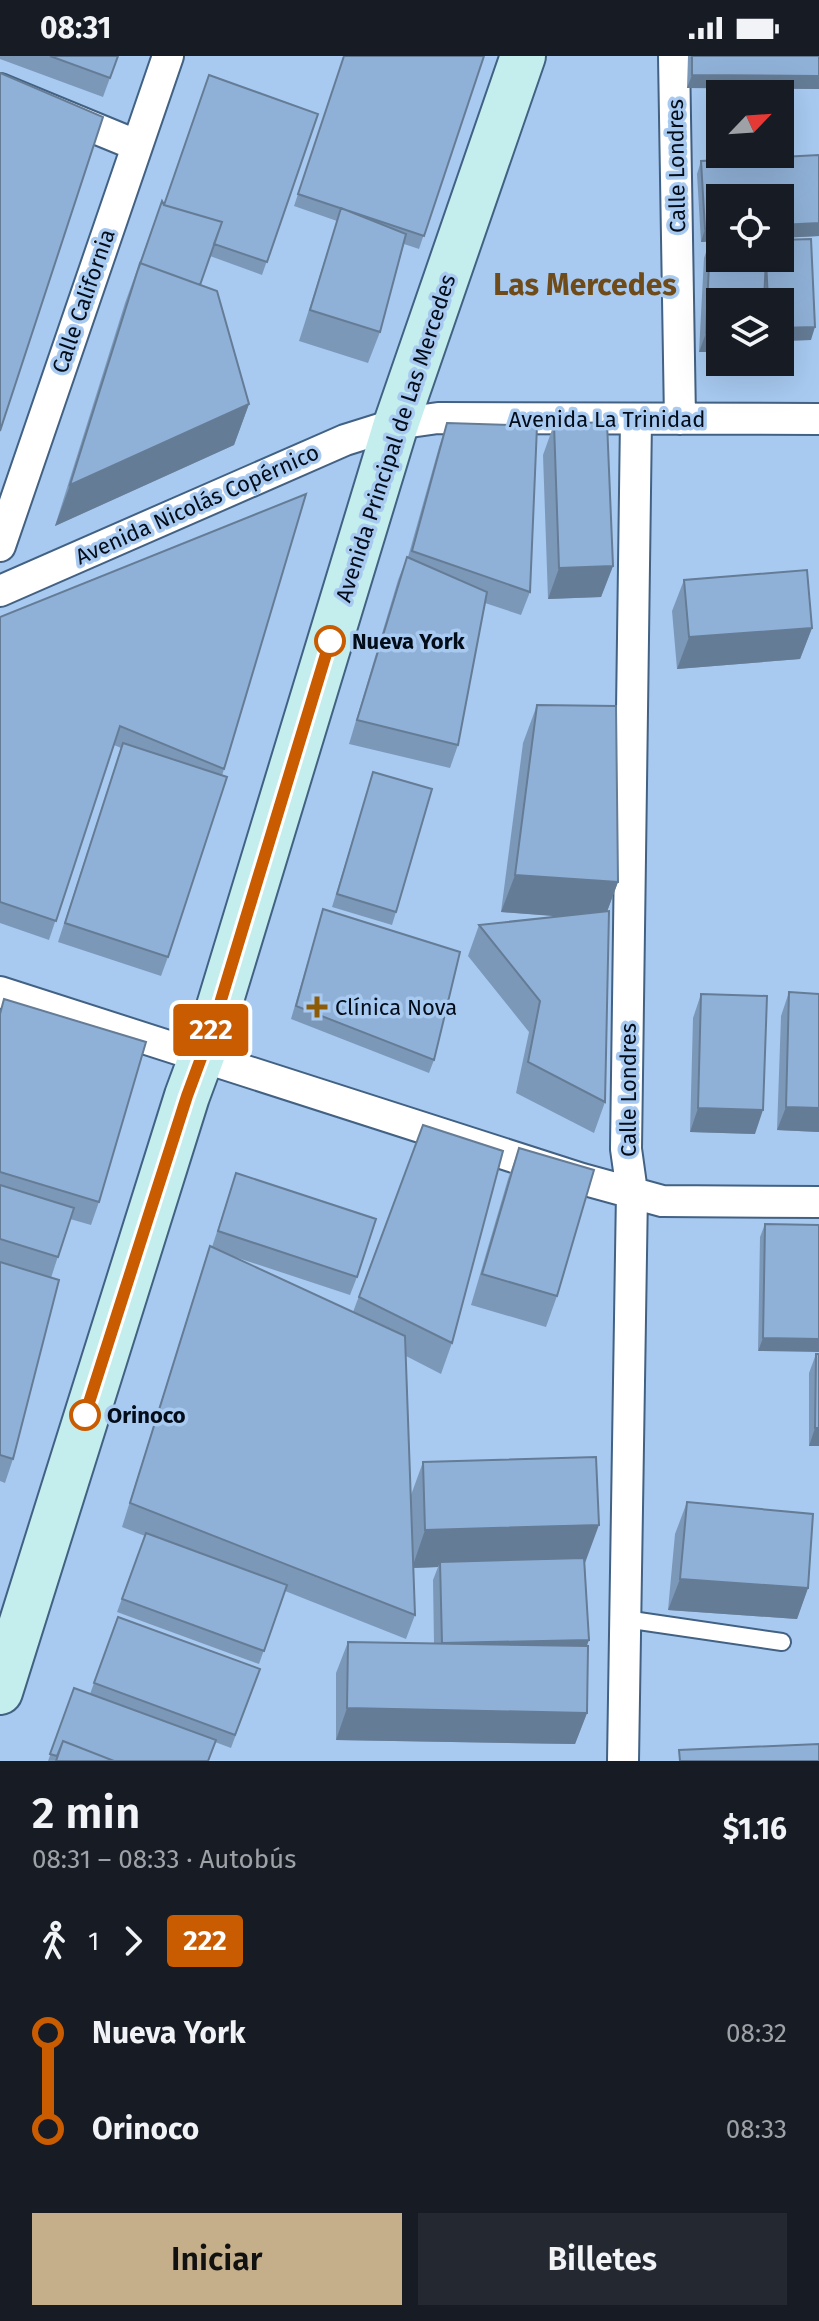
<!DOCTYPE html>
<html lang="es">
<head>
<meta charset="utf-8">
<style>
	:root { --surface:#171b24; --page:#242831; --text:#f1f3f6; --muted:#9ea1a6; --accent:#c4af8a }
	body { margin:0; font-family:"Fira Sans",sans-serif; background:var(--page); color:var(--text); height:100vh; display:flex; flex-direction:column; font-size:30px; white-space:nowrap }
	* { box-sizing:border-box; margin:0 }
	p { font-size:26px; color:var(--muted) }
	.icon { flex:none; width:44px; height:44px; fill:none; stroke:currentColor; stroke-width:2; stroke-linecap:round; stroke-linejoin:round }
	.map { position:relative; height:1705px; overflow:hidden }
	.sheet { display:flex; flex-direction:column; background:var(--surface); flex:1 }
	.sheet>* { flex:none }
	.badge { padding:0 16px; border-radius:6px; font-size:28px; line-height:52px }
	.needle { width:52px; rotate:65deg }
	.buttons { position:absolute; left:706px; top:24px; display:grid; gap:16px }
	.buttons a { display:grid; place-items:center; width:88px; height:88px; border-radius:0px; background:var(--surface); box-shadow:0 8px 32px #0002; font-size:40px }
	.map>.badge { position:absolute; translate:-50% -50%; box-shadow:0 0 0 4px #fff }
	.legs { display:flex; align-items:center; gap:12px; height:88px; padding:0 32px; font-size:26px }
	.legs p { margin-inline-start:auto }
	.overview { display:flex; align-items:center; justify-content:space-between; height:136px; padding:0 32px }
	h1 { font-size:44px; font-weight:600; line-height:60px }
	.primary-button { display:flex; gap:16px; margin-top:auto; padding:16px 32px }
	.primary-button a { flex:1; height:92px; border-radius:0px; background:var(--accent); color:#111; font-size:32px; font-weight:600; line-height:92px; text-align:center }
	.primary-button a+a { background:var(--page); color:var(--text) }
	ul { padding:0 32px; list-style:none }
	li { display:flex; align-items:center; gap:28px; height:96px; font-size:30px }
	li i { display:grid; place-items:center; width:12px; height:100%; margin:0 10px; background:currentColor }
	li i::after { content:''; width:20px; height:20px; margin:-10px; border:6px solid; border-radius:50%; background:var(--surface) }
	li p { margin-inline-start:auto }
	li:first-child i { background:linear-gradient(#0000 50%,currentColor 0) }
	li:last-child i { background:linear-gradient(currentColor 50%,#0000 0) }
	.status { display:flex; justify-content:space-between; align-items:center; height:56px; padding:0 40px; background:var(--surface); direction:ltr }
	.status svg { height:22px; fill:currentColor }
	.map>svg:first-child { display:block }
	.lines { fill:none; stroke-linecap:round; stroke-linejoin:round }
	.lane-casing { stroke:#426183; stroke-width:20 }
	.street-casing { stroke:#426183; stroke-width:34 }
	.secondary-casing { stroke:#426183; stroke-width:48 }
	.lane { stroke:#fff; stroke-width:16 }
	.street { stroke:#fff; stroke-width:30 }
	.secondary { stroke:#c4eeed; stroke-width:44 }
	.wall { fill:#7c98b9 }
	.shaded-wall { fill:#657c96 }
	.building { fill:#90b1d7; stroke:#657c96; stroke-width:2 }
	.line-1-casing { stroke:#fff; stroke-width:18 }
	.line-1 { stroke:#c95b00; stroke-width:12 }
	.stop-1-dot { fill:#fff; stroke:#c95b00; stroke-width:4 }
	.poi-dot { fill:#8d5b06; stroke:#a8caf1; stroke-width:3 }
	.labels { text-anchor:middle; stroke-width:7; stroke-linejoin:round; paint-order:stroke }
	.street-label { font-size:22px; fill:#030c19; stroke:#a8caf1 }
	.stop-label { font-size:22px; font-weight:bold; fill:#030c19; stroke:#a8caf1; text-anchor:start }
	.poi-label { font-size:22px; fill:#030c19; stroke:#a8caf1; text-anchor:start }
	.district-label { font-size:30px; font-weight:bold; fill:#6e4b19; stroke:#a8caf1 }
</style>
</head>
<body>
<div class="status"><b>08:31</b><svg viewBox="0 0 49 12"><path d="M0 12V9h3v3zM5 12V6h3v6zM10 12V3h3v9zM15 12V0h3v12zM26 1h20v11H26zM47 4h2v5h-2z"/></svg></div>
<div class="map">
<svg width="819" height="1705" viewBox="0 0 819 1705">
	<rect width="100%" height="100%" fill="#a8caf1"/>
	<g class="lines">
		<g class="lane-casing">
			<path id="lane" d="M625,1563L782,1586"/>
		</g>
		<g class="street-casing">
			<path id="street" d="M674,0L680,363
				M0,33L136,89
				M0,490L168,0
				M0,535L345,384L396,368L438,362L819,363
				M0,936L582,1123L662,1145L819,1146
				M623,1705L632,1136L626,1093L636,363"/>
		</g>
		<g class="secondary-casing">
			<path id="secondary" d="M0,1636L187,1040L214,967L396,368L523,0"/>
		</g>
		<use href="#lane" class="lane"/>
		<use href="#street" class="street"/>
		<use href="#secondary" class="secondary"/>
	</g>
	<path class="wall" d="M0,0H118L103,41L0,3Z
		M344,0H484L419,193L404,188L380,276L368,307L299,285L337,165L294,150Z
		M688,0H819V33L687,32Z
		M318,58L262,219L210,200L200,229L249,348L234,389L55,470L125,247L162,145L164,149Z
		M819,99V180L780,182L720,142L780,202L811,284L780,285V246H720V306H748H712V296H699L704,202L710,185L701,186L697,118L701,105Z
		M447,367L530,536L521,559L485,547L458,689L450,712L349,688L398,524L407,501H408L439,391Z
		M554,368L613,510L601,541L548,543L543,399Z
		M306,438L168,901L161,920L58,886L121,692L114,689L49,884L0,867V561Z
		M684,524L812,572L800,603L677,613L672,555Z
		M537,649L618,826L607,855L605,1046L594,1077L516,1037L529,976L468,900L479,869L559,860L501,856L523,687Z
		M373,716L396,856L392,869L332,851Z
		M323,853L434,1004L429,1017L291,963Z
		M789,936L819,938V1076L777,1074L781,960Z
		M701,938L755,1078L690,1076L693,962Z
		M4,943L99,1146L91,1169L70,1163L51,1222L13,1403L5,1427L0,1425V956Z
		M423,1069L452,1287L441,1318L406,1300L411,1439L423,1406L585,1507L587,1590V1657L575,1688L336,1684V1617L348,1586L434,1588L433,1524L438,1511L413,1512L415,1559L406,1583L285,1535L259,1608L117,1556L145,1480L122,1471L202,1214L210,1190L212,1191L236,1117L357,1221L350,1239L229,1199L353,1256Z
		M519,1092L557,1240L546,1271L471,1249L508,1123Z
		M765,1168L819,1169L758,1295L760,1181Z
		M816,1298H819V1390H809V1317Z
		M687,1446L808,1532L797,1563L668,1554L675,1478Z
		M118,1561L260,1613L231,1692L215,1686L208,1705H48L74,1632L90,1638Z"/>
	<path class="shaded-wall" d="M692,19L819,20V33L687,32Z
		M819,167V180L780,182V169Z
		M720,172V185L701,186L705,173Z
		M815,271L811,284L780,285V272Z
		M706,277L720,278V306H748H712L717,293V283L712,296H699Z
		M249,348L234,389L55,470L70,429Z
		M613,510L601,541L548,543L559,512Z
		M812,572L800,603L677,613L689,581Z
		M515,819L618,826L604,864L501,856Z
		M786,1051L819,1052V1076L777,1074Z
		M698,1052L763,1054L755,1078L690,1076Z
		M763,1282L819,1283V1296L758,1295Z
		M815,1372H819V1390H809Z
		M599,1469L585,1507L440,1506L438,1511L412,1512L425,1474Z
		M680,1523L808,1532L797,1563L668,1554Z
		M589,1584L582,1603L442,1587Z
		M347,1652L587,1657L575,1688L336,1684Z"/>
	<path class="building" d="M50,0H118L110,22Z
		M344,0H484L424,180L298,138Z
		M692,0H819V20L692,19Z
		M0,17L103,61L0,375Z
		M209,19L318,58L267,206L214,188L222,166L164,149Z
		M819,99V167L780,169V142H720V172L705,173L701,105Z
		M162,145L164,149L222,166L200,229L140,207L138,214Z
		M341,152L406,178L380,276L310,254Z
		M720,182V202H766L764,246H720V278L706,277L710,183Z
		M811,183L815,271L780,272V246H768L766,202H780V184Z
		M140,207L217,235L249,348L70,429Z
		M717,283H720V293H717Z
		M607,366L613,510L559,512L554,368Z
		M447,367L537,370L530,536L412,495Z
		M306,438L224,713L120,670L56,865L0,846V561Z
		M407,501L487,536L458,689L357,664Z
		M807,514L812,572L689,581L684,524Z
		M537,649L616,650L618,826L515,819Z
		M123,687L227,721L168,901L65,867Z
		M373,716L432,733L396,856L337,838Z
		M323,853L460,896L434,1004L296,950Z
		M609,855L605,1046L528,1006L540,945L479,869Z
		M789,936L819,938V1052L786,1051Z
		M701,938L767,940L763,1054L698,1052Z
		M4,943L146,986L99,1146L0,1116V958Z
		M423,1069L503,1095L452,1287L359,1241Z
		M519,1092L594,1114L557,1240L482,1218Z
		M236,1117L376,1163L357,1221L218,1175Z
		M0,1129L74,1152L58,1201L0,1183Z
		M765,1168L819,1169V1283L763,1282Z
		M210,1190L405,1280L415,1559L130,1447Z
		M0,1206L59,1224L13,1403L0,1399Z
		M816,1298H819V1372H815Z
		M596,1401L599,1469L425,1474L423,1406Z
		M687,1446L813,1458L808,1532L680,1523Z
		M146,1477L287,1529L264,1595L122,1543Z
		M584,1502L589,1584L442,1587L440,1506Z
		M118,1561L260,1613L235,1679L94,1627Z
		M348,1586L588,1590L587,1657L347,1652Z
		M74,1632L216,1684L208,1705H114L63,1685L57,1700L50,1698Z
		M63,1685L114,1705H56Z
		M819,1688V1705H680L679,1694Z"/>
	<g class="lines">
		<g class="line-1-casing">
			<path id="line-1" d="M85,1359L187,1040L214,967L330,585"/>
		</g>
		<use href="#line-1" class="line-1"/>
	</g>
	<g class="stop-1-dot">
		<circle cx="330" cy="585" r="14"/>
		<circle cx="85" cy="1359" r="14"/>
	</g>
	<path class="poi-dot" d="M313 939h8v8h8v8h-8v8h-8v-8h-8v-8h8z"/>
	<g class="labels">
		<g class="street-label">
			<text transform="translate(676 110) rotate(-91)" y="8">Calle Londres</text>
			<text transform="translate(83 245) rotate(-71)" y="8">Calle California</text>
			<text x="607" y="371">Avenida La Trinidad</text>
			<text transform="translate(395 382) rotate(-72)" y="8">Avenida Principal de Las Mercedes</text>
			<text transform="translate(197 448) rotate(-24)" y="8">Avenida Nicolás Copérnico</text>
			<text transform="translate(628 1034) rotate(-90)" y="8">Calle Londres</text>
		</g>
		<g class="stop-label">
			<text x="352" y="593">Nueva York</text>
			<text x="107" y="1367">Orinoco</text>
		</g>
		<g class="poi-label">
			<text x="335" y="959">Clínica Nova</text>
		</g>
		<g class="district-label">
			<text x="585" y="239">Las Mercedes</text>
		</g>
	</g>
</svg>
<div class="buttons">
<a><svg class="needle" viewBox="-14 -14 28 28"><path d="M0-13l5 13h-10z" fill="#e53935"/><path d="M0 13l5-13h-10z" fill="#9ea1a6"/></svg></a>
<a><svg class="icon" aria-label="locate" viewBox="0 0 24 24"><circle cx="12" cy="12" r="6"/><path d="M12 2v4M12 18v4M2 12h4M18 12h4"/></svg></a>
<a><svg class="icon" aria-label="layers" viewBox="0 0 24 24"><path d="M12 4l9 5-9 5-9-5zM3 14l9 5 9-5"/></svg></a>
</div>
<b class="badge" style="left:211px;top:974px;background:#c95b00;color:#fff">222</b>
</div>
<section class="sheet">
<div class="overview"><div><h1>2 min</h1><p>08:31 – 08:33 · Autobús</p></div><b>$1.16</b></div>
<div class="legs"><svg class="icon" aria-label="walk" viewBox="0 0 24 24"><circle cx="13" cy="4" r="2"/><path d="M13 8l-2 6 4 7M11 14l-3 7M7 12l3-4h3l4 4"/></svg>1<svg class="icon" aria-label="forward" viewBox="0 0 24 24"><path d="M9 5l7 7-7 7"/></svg><b class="badge" style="background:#c95b00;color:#fff">222</b></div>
<ul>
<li><i style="color:#c95b00"></i><b>Nueva York</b><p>08:32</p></li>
<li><i style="color:#c95b00"></i><b>Orinoco</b><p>08:33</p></li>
</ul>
<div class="primary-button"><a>Iniciar</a><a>Billetes</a></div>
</section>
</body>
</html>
